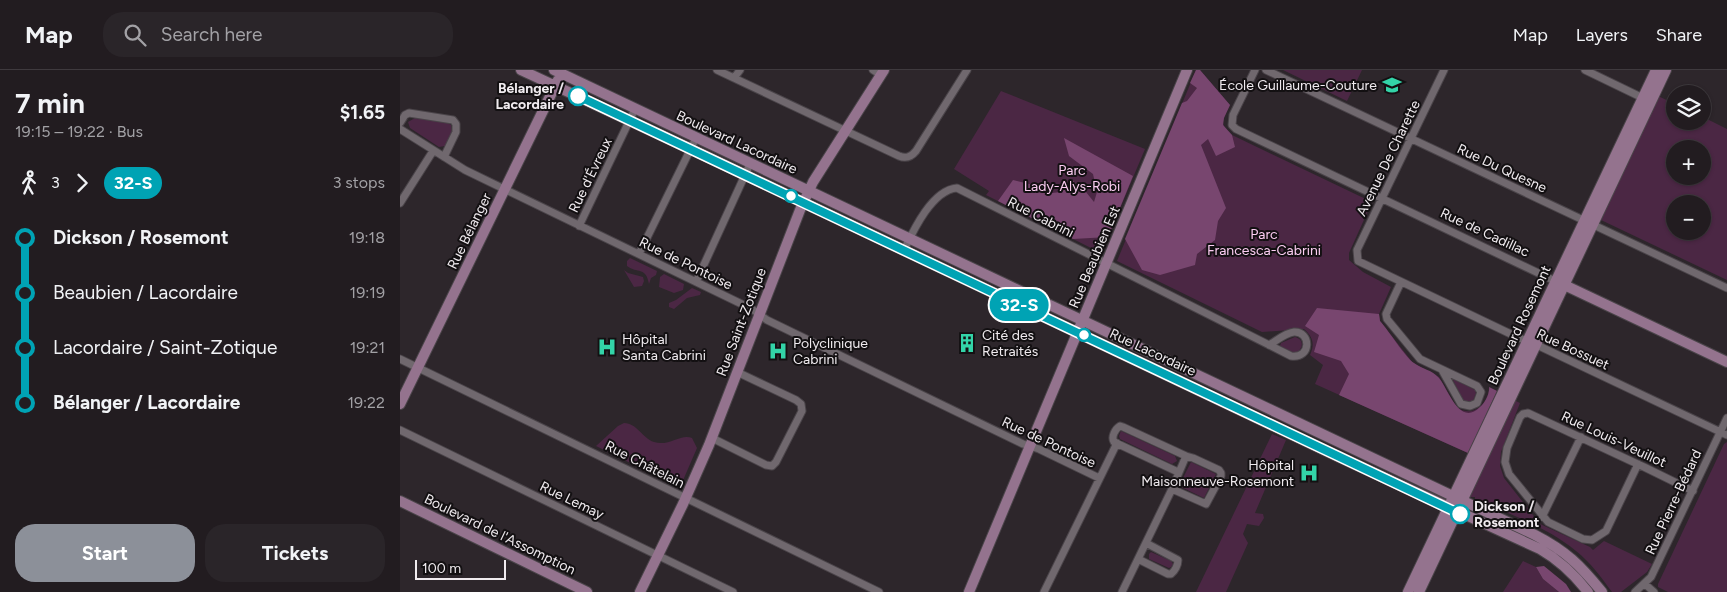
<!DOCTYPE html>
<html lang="en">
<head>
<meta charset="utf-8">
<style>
	:root { --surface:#221c20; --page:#2a2529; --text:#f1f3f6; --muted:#a2a1a5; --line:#3f3a3e; --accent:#8c9099 }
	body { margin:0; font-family:Figtree,sans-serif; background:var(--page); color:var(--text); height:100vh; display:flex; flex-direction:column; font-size:19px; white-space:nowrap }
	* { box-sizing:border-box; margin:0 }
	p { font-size:16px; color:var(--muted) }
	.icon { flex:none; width:28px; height:28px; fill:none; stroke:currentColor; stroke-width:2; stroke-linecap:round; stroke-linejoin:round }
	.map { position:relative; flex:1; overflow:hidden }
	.sheet { display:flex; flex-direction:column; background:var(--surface); width:400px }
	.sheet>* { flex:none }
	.badge { padding:0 10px; border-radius:16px; font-size:18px; line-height:32px }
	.fabs { position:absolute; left:1266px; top:15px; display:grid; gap:10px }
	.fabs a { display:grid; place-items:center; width:45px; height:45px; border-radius:50%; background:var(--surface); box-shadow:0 1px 4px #0004,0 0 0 1px var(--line); font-size:25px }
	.scale { position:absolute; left:15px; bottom:12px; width:91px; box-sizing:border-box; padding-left:5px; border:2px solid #f0ebef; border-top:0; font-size:14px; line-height:18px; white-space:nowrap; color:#f0ebef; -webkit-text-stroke:4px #131012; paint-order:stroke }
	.map>.badge { position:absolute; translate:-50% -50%; box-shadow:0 0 0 2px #fff }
	.legs { display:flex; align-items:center; gap:8px; height:55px; padding:0 15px; font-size:16px }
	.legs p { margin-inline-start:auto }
	.summary { display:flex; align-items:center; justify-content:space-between; height:85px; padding:0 15px }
	h1 { font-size:28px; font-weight:700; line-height:38px }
	.action { display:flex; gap:10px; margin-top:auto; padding:10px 15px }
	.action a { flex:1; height:58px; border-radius:20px; background:var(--accent); color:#fff; font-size:20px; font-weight:700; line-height:58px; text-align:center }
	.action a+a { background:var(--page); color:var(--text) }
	ul { padding:0 15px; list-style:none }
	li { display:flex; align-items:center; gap:18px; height:55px; font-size:19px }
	li i { display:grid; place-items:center; width:8px; height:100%; margin:0 6px; background:currentColor }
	li i::after { content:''; width:12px; height:12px; margin:-6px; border:4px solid; border-radius:50%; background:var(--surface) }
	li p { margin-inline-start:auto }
	li:first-child i { background:linear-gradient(#0000 50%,currentColor 0) }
	li:last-child i { background:linear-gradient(currentColor 50%,#0000 0) }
	header { display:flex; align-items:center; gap:30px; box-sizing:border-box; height:70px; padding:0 25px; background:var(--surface); border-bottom:1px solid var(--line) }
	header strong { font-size:24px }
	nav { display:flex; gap:28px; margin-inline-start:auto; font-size:18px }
	.search { width:350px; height:45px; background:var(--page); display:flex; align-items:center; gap:12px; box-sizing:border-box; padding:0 18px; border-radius:20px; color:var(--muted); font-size:19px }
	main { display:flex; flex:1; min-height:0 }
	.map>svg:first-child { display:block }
	.green { fill:#4b2744; fill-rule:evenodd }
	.forest { fill:#78466f }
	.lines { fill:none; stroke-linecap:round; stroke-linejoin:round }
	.street-casing { stroke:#4a4449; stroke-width:9 }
	.secondary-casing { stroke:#4a4449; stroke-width:12 }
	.street { stroke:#70686e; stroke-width:7 }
	.secondary { stroke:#94738e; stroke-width:10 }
	.line-1-casing { stroke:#fff; stroke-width:11 }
	.line-1 { stroke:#00a3b4; stroke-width:8 }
	.stop-1-dot { fill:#fff; stroke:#00a3b4; stroke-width:2.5 }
	.labels { text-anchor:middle; stroke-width:4; stroke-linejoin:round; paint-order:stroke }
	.poi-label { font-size:14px; fill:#f0ebef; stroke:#131012; text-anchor:start }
	.stop-label { font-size:14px; font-weight:bold; fill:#f0ebef; stroke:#131012; text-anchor:end }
	.street-label { font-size:14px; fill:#f0ebef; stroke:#131012 }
	.park-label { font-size:14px; fill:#fbccf1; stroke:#131012 }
</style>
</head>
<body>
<header>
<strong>Map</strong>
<div class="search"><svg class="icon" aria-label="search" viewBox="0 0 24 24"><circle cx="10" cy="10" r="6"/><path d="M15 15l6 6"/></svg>Search here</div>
<nav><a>Map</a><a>Layers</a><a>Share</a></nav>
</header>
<main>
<section class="sheet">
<div class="summary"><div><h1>7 min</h1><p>19:15 – 19:22 · Bus</p></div><b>$1.65</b></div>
<div class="legs"><svg class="icon" aria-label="walk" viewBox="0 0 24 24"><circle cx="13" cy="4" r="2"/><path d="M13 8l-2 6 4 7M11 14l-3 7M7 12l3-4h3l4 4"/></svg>3<svg class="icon" aria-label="forward" viewBox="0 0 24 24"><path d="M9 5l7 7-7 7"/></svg><b class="badge" style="background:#00a3b4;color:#fff">32-S</b><p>3 stops</p></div>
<ul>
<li><i style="color:#00a3b4"></i><b>Dickson / Rosemont</b><p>19:18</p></li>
<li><i style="color:#00a3b4"></i><span>Beaubien / Lacordaire</span><p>19:19</p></li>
<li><i style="color:#00a3b4"></i><span>Lacordaire / Saint-Zotique</span><p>19:21</p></li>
<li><i style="color:#00a3b4"></i><b>Bélanger / Lacordaire</b><p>19:22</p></li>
</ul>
<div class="action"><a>Start</a><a>Tickets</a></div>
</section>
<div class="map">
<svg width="1327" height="522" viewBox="0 0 1327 522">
	<rect width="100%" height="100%" fill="#2d262b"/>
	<path class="green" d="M796,0H800L830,35C823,49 818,53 832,65L972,132L949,183V190L963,202L991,217L979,244L980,251L1013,293L1039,307L1056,337C1072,349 1089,334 1089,317L1097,321L1068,383L915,314L923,295L910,285C915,274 913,267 904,259L862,262L717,191Z
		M883,0H962L947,31Z
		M601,21L745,79L702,181L699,182L586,125L589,121L554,99Z
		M1258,26L1275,34V51H1302L1303,47L1327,59V210L1201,150ZM1275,79H1302V106H1275ZM1275,134H1302V161H1275Z
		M15,48L47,52L51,55L52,62L45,76L39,77L10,58L8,52Z
		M230,188L257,201L256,205L251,208L249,214C246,196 237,204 227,196V191Z
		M224,200L228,203L243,207L244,211L242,216L234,217Z
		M264,204L284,214L283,220L274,223L259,217L260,207Z
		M292,218L301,222L300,225L287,228L274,239L269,237V233L276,230Z
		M895,267C903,269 904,276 898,282H891L880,276L881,273Z
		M1052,308L1075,320L1076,323L1073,331L1068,332L1063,330Z
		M1114,330L1120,333L1101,382L1100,396L1104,408L1140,454L1190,477L1193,480L1204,471L1252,494L1247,502L1221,522H1212C1201,507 1190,492 1176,481C1147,457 1109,444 1075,429V427H1070Z
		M224,353C237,353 242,368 254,372C269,377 281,363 292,368L297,378L281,415L277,416L196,376L218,356Z
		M721,361L775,386L777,391L772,394L720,369L719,366Z
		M872,364L886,370L855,443L863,444L864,448L859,456L847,454L843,464L848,473L826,522H796Z
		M1327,372V522H1268L1258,517V514L1324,374Z
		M791,392L816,404L804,428L779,416Z
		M751,482L771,491L773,494L771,497L769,498L749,489V484Z
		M1123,491L1136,497L1143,509L1159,522H1103Z"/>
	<path class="forest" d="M796,0H800L830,35L824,48L823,55L832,65L835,77L816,86L808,69L801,75L826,138L818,151L815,170L797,184L795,195L760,205L742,200L725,169L782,33L787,31L797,18L790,13Z
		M664,68L733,106L708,167L673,169L598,131L613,110L641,117L652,123L661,122L671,109L686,122L694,132L697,122L693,104L669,86Z
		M917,238L979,244L980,251C989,261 1005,287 1014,293C1022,299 1032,300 1038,307C1048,317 1059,358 1080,337C1085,333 1090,323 1089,317L1097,321L1068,383L939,325L949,304L941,291L914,282L919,265L905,256Z
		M1144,496L1166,514L1171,522H1159L1143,509L1136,497Z"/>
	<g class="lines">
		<g class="street-casing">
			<path id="street" d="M317,0L499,86C506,89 511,87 516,81L567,0
				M473,0L481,5
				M855,0L833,45L832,55L836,59L1155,211
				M866,0L1327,218
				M1044,0L957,180L958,191L1117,267L1139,276L1327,365
				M1185,0L1245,29
				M334,8L340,0
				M0,53L5,45L9,43L53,50L56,54V62L44,87
				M0,59L65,100L352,239L367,250L623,374L639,379L699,408
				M0,133L33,81
				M179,156L235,39
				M504,180C513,161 532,120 557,118L891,286C912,289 911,261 894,262C885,263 876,271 869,275
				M239,184L296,68
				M296,212L350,94
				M1001,212L986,244L987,249L1020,289L1077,316L1081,322L1077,333L1070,336L1061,334L1042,300
				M0,289L479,522
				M0,360L333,522
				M312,368L366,395L372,396L376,392L402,341L401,334L396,330L337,302
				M1238,394L1206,461L1192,470L1183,469L1148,452L1109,404L1105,392L1107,378L1120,347L1123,344L1128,343L1231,391L1244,397L1293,421
				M772,419L806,434L821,406V403L819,400L793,388L786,386L723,357L720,356C715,359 711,367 714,372L778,402
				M1142,447L1181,367
				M738,489L768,504H771C775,501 778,495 778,490L746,473
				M1245,514L1254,522
				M644,522L717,373
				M722,522L772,419L786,386
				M1235,522L1251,507L1327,348"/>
		</g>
		<g class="secondary-casing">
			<path id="secondary" d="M121,0L291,79L935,385L1140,479C1159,490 1174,504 1188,522
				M154,0L1135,465C1166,481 1180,495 1202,522
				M1158,212L1327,292
				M0,334L158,10
				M0,431L187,522
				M240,522L283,434L309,375L400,140L413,112L484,0
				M569,522L787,0
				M1008,522L1256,0
				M1019,522L1266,0"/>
		</g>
		<use href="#street" class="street"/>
		<use href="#secondary" class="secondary"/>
	</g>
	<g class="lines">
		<g class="line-1-casing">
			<path id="line-1" d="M178,26L1060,444"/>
		</g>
		<use href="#line-1" class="line-1"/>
	</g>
	<defs>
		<g id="school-bare" transform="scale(1.5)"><path d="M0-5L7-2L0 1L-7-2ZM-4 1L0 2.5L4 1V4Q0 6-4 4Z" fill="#33d4a8" stroke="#131012" stroke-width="2.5" paint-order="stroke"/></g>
		<g id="building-bare" transform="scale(1.5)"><path d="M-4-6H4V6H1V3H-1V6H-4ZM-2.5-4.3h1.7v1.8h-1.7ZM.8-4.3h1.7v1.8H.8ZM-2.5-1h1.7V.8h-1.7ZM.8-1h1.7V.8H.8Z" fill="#33d4a8" stroke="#131012" stroke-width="2.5" paint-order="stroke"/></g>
		<g id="hospital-bare" transform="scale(1.5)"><path d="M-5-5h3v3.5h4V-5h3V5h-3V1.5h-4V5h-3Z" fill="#33d4a8" stroke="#131012" stroke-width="2.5" paint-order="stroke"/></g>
	</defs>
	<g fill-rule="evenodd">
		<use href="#school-bare" x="992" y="15"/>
		<use href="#building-bare" x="567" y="273"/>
		<use href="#hospital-bare" x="207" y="277"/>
		<use href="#hospital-bare" x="378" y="281"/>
		<use href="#hospital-bare" x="909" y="403"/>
	</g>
	<g class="stop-1-dot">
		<circle cx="178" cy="26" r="9"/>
		<circle cx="391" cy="126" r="6"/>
		<circle cx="684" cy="265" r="6"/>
		<circle cx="1060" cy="444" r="9"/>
	</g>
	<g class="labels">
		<g class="poi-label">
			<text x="977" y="20" text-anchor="end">École Guillaume-Couture</text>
			<text x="582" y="270">Cité des<tspan x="582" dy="16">Retraités</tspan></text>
			<text x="222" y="274">Hôpital<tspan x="222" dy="16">Santa Cabrini</tspan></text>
			<text x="393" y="278">Polyclinique<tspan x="393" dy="16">Cabrini</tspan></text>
			<text x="894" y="400" text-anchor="end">Hôpital<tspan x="894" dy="16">Maisonneuve-Rosemont</tspan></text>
		</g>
		<g class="stop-label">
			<text x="164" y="23">Bélanger /<tspan x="164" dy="16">Lacordaire</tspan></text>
			<text x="1074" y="441" text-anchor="start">Dickson /<tspan x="1074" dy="16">Rosemont</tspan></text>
		</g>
		<g class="street-label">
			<text transform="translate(337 72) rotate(25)" y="5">Boulevard Lacordaire</text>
			<text transform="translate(988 88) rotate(-64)" y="5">Avenue De Charette</text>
			<text transform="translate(1102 98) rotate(25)" y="5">Rue Du Quesne</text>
			<text transform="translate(190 105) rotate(-64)" y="5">Rue d'Évreux</text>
			<text transform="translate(641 147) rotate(27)" y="5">Rue Cabrini</text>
			<text transform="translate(69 161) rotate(-64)" y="5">Rue Bélanger</text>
			<text transform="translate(1085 162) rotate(25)" y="5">Rue de Cadillac</text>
			<text transform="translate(694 187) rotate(-67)" y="5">Rue Beaubien Est</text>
			<text transform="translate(286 193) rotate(26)" y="5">Rue de Pontoise</text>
			<text transform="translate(341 252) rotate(-69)" y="5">Rue Saint-Zotique</text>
			<text transform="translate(1119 255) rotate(-65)" y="5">Boulevard Rosemont</text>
			<text transform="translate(1173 279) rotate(25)" y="5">Rue Bossuet</text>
			<text transform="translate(753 282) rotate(25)" y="5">Rue Lacordaire</text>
			<text transform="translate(1214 369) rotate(25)" y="5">Rue Louis-Veuillot</text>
			<text transform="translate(649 372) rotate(25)" y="5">Rue de Pontoise</text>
			<text transform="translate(245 394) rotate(27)" y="5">Rue Châtelain</text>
			<text transform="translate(172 430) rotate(26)" y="5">Rue Lemay</text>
			<text transform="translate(1273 432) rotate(-65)" y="5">Rue Pierre-Bédard</text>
			<text transform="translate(100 464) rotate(26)" y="5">Boulevard de l'Assomption</text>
		</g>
		<g class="park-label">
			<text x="672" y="105">Parc<tspan x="672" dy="16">Lady-Alys-Robi</tspan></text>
			<text x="864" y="169">Parc<tspan x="864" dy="16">Francesca-Cabrini</tspan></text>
		</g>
	</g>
</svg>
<div class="fabs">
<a><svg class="icon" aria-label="layers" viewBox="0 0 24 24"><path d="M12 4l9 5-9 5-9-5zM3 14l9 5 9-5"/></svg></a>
<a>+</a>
<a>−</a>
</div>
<div class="scale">100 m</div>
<b class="badge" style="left:619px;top:235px;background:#00a3b4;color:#fff">32-S</b>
</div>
</main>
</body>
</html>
